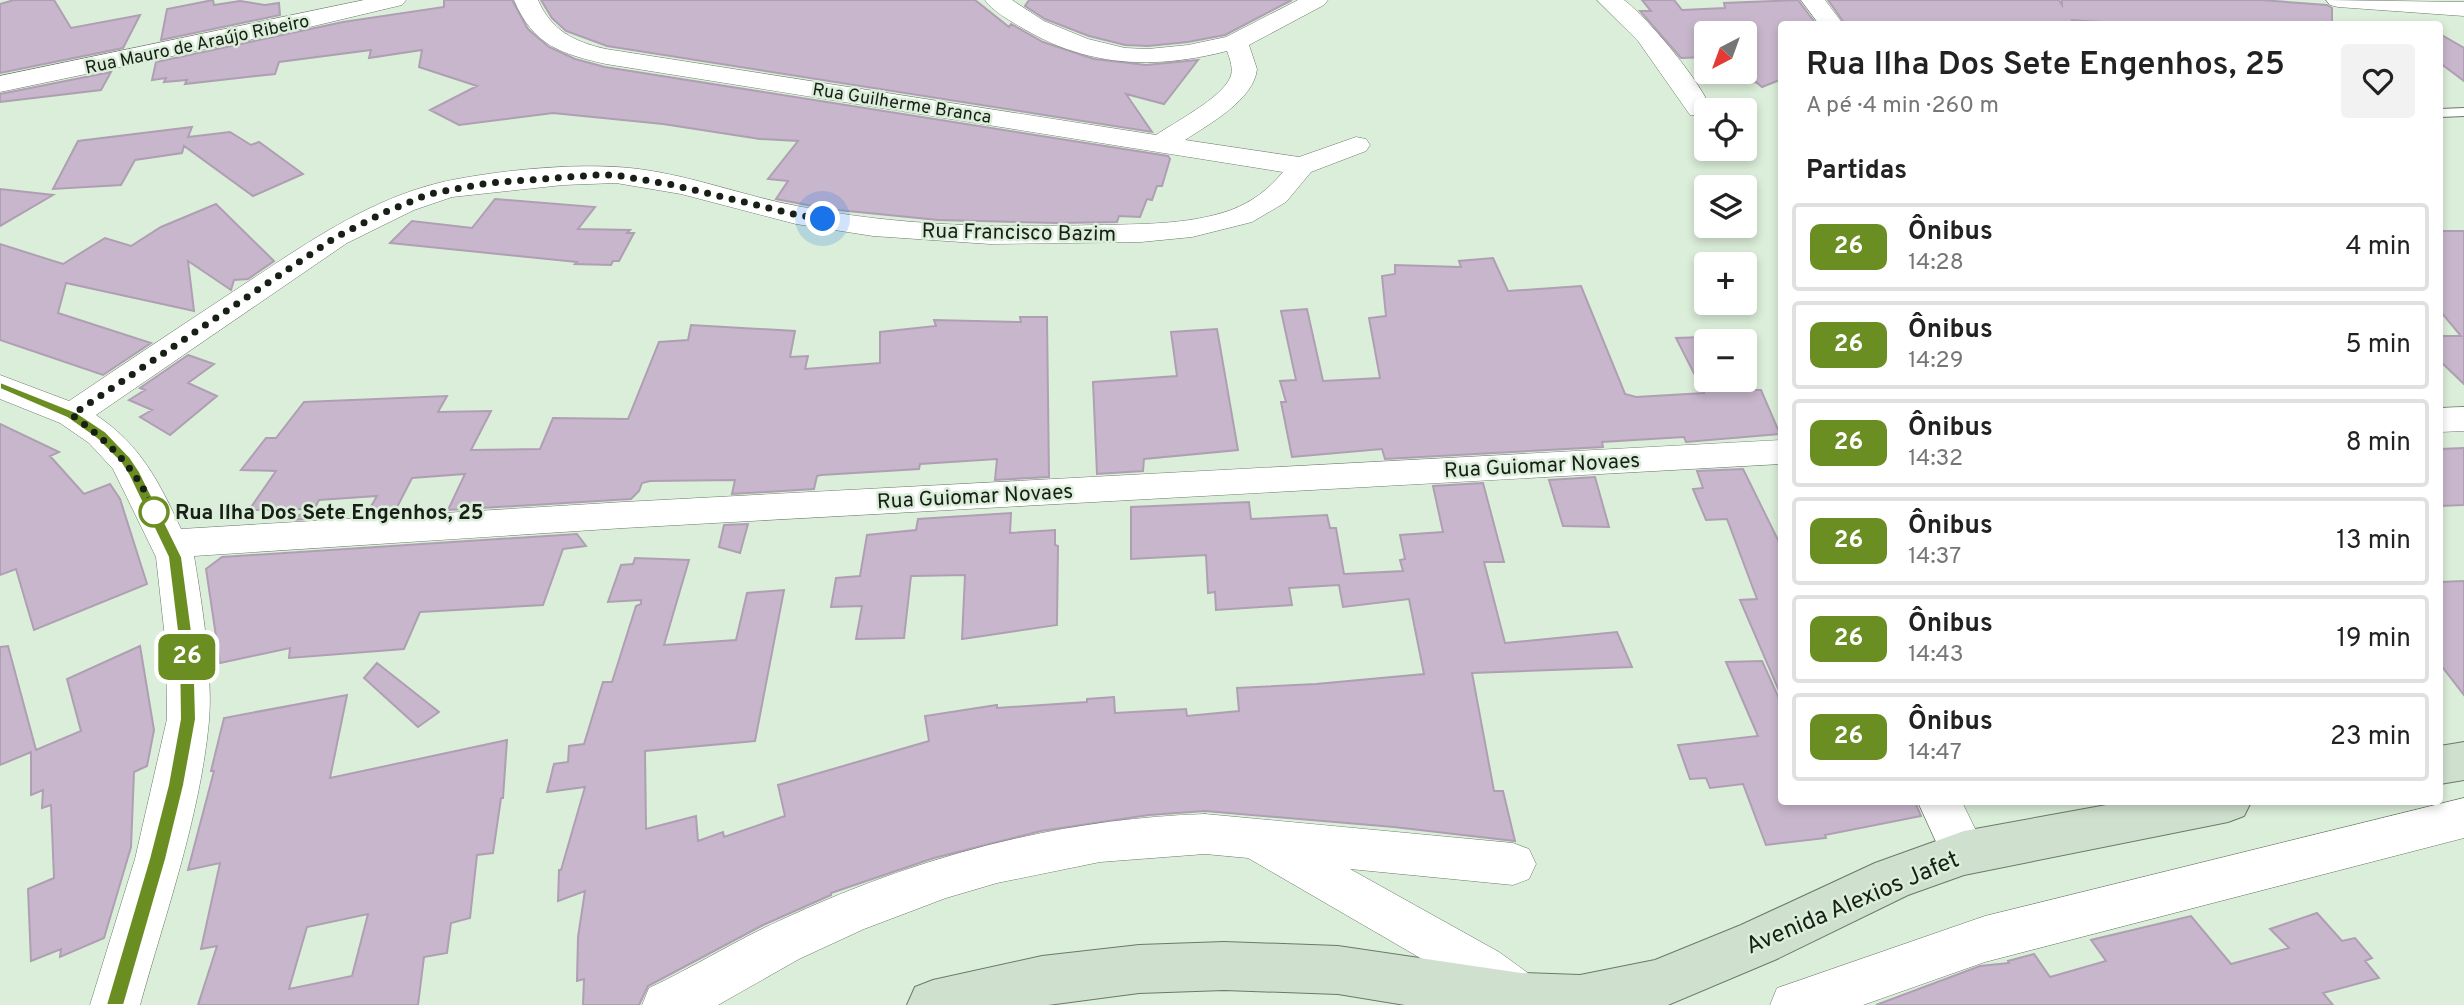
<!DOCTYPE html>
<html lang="pt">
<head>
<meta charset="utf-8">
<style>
	:root { --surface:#fff; --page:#f2f2f2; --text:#222; --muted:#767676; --line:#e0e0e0 }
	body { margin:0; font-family:Overpass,sans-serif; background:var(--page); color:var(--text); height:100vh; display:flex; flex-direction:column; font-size:26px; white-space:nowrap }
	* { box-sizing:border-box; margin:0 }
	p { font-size:23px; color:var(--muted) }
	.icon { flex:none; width:38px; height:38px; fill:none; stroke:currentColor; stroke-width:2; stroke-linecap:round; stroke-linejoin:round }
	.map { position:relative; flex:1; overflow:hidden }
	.details { position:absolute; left:1778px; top:21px; width:665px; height:784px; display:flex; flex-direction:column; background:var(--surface); border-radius:7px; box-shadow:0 4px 10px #0003 }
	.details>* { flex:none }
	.badge { padding:0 14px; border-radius:10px; font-size:24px; line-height:46px }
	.needle { width:46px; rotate:221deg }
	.fabs { position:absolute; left:1694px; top:21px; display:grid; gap:14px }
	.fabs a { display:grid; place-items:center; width:63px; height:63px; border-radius:7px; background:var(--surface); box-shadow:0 4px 10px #0003; font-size:35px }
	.you { position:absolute; width:35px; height:35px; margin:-18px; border:5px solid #fff; border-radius:50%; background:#1a73e8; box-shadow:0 0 0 10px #1a73e833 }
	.map>.badge { position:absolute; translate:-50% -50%; box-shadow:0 0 0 4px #fff }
	h2 { padding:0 28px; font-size:26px; line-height:63px }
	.round { display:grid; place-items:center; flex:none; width:74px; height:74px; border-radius:7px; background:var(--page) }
	.overview { display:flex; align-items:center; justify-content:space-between; height:119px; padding:0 28px }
	h1 { font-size:33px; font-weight:600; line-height:52px }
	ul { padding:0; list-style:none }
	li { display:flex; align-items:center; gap:21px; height:88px; margin:0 14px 10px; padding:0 14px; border:4px solid var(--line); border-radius:7px }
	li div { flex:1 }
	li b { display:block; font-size:26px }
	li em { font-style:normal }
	li .badge { min-width:77px; font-weight:700; text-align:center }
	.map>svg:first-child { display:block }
	.building { fill:#c8b7cc; stroke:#af9fb3; stroke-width:2; fill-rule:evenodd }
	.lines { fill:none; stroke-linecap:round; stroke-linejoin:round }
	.service-casing { stroke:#6a7a68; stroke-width:2 }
	.minor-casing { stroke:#6a7a68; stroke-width:1 }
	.secondary-casing { stroke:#6a7a68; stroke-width:2 }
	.service { fill:#fff; fill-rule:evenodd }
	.minor { fill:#fff; fill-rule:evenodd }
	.secondary { fill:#cfe0ce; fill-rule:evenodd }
	.line { fill:#6b8e23; stroke:#fff; stroke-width:2 }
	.walk { stroke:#181f17; stroke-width:7; stroke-dasharray:0 12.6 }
	.stop-dot { fill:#fff; stroke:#6b8e23; stroke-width:3.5 }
	.labels { text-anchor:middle; stroke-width:5; stroke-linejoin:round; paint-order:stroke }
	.far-street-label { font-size:18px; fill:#181f17; stroke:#dbeed9 }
	.street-label { font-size:21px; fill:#181f17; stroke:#dbeed9 }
	.stop-label { font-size:21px; font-weight:bold; fill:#181f17; stroke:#dbeed9; text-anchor:start }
	.near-street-label { font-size:24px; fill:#181f17; stroke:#dbeed9 }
</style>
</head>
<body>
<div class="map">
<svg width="2464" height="1005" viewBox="0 0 2464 1005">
	<rect width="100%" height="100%" fill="#dbeed9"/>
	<path class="building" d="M14,0H54L71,28L140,15L123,48L0,73V4Z
		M213,0L214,5L240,1L265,5L279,3L280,15L161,40L167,9Z
		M444,0H512L528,29L549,47L575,59L605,67L1168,156L1170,159L1162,186H1157L1152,200L1147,199L1140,217L1119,216L1117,222L1058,223L938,220L828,209L776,199L788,181L768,179L798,141L760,139L663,124L553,113L459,125L430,110L477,86L419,67L422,50L369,58L371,50L279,62L275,74L185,84L187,80L164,82L166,78L152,80L156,62L343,22L444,7Z
		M541,0H975L1009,27L1011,24L1043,42L1094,59L1146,65L1198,60L1164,104L1126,94L1152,132L607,46L566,31L552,18Z
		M1029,0H1292L1225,35L1188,42L1148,46L1125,45L1089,36L1045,19L1025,6Z
		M1642,0H1674L1682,10L1725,8L1724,3L1798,0L1816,24H1782V79L1762,87L1756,82L1747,83L1737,72H1745V33H1706V57L1681,58L1640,11H1651Z
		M1828,0H2059L2062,5V0H2261L2327,5L2332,8V24H2134L2072,20L2074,24H1845Z
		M2440,34L2464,48V81L2440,63Z
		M111,72L101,90L0,102V94Z
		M192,127L188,137L230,132L251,145L259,142L303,174L253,196L184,146L182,153L135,160L121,185L53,189L78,141Z
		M0,189L53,195L0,226Z
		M495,199L595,207L578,229L630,230L627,233H634L619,261H613L611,265L575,264L577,262L390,243L412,221L472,228Z
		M216,204L274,261L248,279L234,280L231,290L188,261L194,311L66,283L58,313L151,343L103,375L0,340V244L63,264L105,238L131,246L161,227Z
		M2440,231H2464V384L2440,361V336H2461L2440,311Z
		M1493,258L1508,291L1581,286L1625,394L1636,397L1704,393L1676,338L1704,337L1706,380H1725L1731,390H1761L1780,434L1686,442L1684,437L1602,442L1603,447L1385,459L1382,449L1292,457L1281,402H1286L1280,381L1296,380L1281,311L1307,309L1323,381L1380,378L1369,318L1386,316L1382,276L1395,274V265L1461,267L1459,261Z
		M1020,317H1047L1049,477L995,480L997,459L920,464L919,469L821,475L817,476L814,489L732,494L735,480L650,481L642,483L639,491L631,499L448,510L465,474L412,478L394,513L366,515L377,496L319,500L309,519L291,520L310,509L249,510L276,471L241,470L266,438H276L304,402L447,396L438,412L491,411L471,450L540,449L553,418L628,419L659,342L688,340L691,325L795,331L790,357L808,356L805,369L880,363V332L936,326L934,320L1021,322Z
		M1217,329L1238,450L1144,459L1143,471L1097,474L1093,382L1177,376L1171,332Z
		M188,355L214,364L188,383L217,396L170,435L140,417L152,410L129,400L145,390L140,388Z
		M0,424L59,452L50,456L84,494L110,484L120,499L147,584L34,630L16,569L0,575Z
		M2464,448V505L2440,506V449Z
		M1743,469L1782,548V698L1740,600L1757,599L1727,519L1706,520L1693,489L1703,488L1697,471Z
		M1595,477L1609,527L1563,526L1549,480Z
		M1483,483L1504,562H1484L1505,643L1617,632L1632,667L1472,673L1494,791H1503L1515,841L1394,827L1205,811L1149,815L1041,831L934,858L831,893V895L763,925L648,986L639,1005H583L584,979L577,981L578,937L585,891L558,901L559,870H561L585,787L547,792L554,764L568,762L569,746L584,744L603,682H612L636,606L641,604V600L608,602L621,565L633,564L635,558L689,560L664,645L736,640L747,593L784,590L755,741L645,751L646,829L696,816L698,841L723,832L724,837L785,816L778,785L929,741L925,716L997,705V708L1087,702V699L1114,697L1115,713L1186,709L1187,716L1239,711L1237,688L1316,684L1424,674L1409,599L1343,607L1339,585L1289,588L1292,605L1216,610L1215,592L1208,593L1206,555L1131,559V507L1249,502L1251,519L1327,515L1330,528H1336L1344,574L1403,571L1400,560L1405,559L1400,535L1443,532L1433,486Z
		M1011,513L1010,533L1055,530V545L1058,546L1057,625L962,639L965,575L911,576L904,638L856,639L862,606L831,607L836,578L860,576L867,535L916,530L918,519Z
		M748,524L740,553L719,547L724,525Z
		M577,534L586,546L563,549L543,605L420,612L404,649L289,658L290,648L220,663L206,569L222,557Z
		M2464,581V695L2440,664V582Z
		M8,646L36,750L81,731L67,679L140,646L154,730L147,766L134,772L131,847L104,938L60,957L61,949L31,961L28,889L54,878L51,805L42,808L43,790L31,795V752L0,765V647Z
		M1762,661L1782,705V802H1915L1921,816L1825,835L1826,838L1766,845L1743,784L1710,788L1706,778L1690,779L1678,745L1758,736L1726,662Z
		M377,663L439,712L418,727L364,678Z
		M347,695L330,778L507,740L503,798H501L493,853L477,855L470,918L451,923L447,953L424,957L418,1005H198L217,946L201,949L220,863L188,870L214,771H211L224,718ZM368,914L352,976L289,989L307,927Z
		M2317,913L2342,941L2355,938L2372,958L2365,961L2379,978L2323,993L2333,1005H1876L1980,966L2009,963L2008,961L2034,954L2050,977L2106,961L2091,940L2191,916L2231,964L2289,948L2270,929Z"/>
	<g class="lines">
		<g class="service-casing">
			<path id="service" d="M2464,108V116L2440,117V109Z"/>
		</g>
		<g class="minor-casing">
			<path id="minor" d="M364,0H406L402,5L297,30L0,92V76Z
				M514,0H538C551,30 574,42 606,49L1156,135C1175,122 1220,99 1230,78C1234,70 1230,59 1227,51C1153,70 1086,67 1019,26C1007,19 993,11 985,0H1012L1044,21L1088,39L1125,48L1148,49L1188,45L1226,37L1298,0H1328L1324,5L1249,45L1257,69C1254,100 1209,124 1185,140L1299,157L1356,137L1366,139L1370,145L1366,151L1311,172L1286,202L1252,222L1192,237L1141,242L990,244L873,236L796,224L681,194L616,183L563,185L452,197L414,210L347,243L96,415C141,445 159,482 181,529L624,502L1782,440V464L624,528L194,556C202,603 213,674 209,721C200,817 166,912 140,1005H90L135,859L167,719L166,647L156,557L113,469L89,443L60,423L0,399V375L69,401C125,363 181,326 237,289C306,244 374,194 457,179C511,169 585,162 639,169C693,176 744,196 797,206C896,226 996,228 1096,225C1140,224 1189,225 1231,210C1252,202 1269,189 1283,172L606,64C561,54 533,45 514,0Z
				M1597,0H1624C1647,17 1704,85 1711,110H1706V115H1690L1638,41Z
				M1801,0H1825L1843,24H1819Z
				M2326,0L2464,2V16L2338,7L2330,5Z
				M2464,407V431L2440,432V408Z
				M2464,798V838L1985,962L1863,1005H1770L1777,988L1985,916Z
				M1918,802H1962L1987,853L1980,868L1964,874L1948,868Z
				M1205,814L1513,843L1529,849L1536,864L1529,879L1513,885L1350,869L1499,952L1539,981L1550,1005H1491L1465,984L1248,858L1205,854L1100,862L997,883L946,898L864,929L799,959L718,1005H642L649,988C694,967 736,940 781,920C916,857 1056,819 1205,814Z"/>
		</g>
		<g class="secondary-casing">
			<path id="secondary" d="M2464,742V780L2440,784V746Z
				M2123,802H2251L2244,816L2228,822L1964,875L1908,895L1777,959L1668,1005H1405L1338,994L1224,990L1139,993L1048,1005H907L915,987L933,980L1042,956L1139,945L1224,942L1338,946L1521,973L1580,975L1655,960L1741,925L1875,863L1964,831Z"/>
		</g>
		<use href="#service" class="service"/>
		<use href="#minor" class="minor"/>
		<use href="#secondary" class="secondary"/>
	</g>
	<path class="line" d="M0,382L76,412L106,432L130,457L140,472L182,557L194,647L196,719L184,785L166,859L124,1005H106L149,859L168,785L180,719L179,647L168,557L129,476L121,463L97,439L67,418L0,389Z"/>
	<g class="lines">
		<path class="walk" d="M154,512C139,471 108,441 72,415L336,237L383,213L429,194L488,183L596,175H615L673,185L798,215L823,219"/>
	</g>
	<circle class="stop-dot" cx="154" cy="512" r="14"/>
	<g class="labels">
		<g class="far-street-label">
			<text transform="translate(197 44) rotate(-12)" y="6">Rua Mauro de Araújo Ribeiro</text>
			<text transform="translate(902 103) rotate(9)" y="6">Rua Guilherme Branca</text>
		</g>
		<g class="street-label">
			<text transform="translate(1019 232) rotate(1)" y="7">Rua Francisco Bazim</text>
			<text transform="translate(1542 465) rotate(-3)" y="7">Rua Guiomar Novaes</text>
			<text transform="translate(975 496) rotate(-3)" y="7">Rua Guiomar Novaes</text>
		</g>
		<g class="stop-label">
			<text x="175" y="519">Rua Ilha Dos Sete Engenhos, 25</text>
		</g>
		<g class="near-street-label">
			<text transform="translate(1852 902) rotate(-23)" y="8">Avenida Alexios Jafet</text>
		</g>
	</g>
</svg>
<div class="fabs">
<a><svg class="needle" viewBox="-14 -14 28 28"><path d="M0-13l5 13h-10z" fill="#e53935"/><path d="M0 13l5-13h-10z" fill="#767676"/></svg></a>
<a><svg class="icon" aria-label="locate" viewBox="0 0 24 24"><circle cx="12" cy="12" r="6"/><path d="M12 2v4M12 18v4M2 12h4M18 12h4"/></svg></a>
<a><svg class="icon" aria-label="layers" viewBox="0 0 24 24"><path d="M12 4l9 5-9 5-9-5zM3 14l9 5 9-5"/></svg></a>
<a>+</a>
<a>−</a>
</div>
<div class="you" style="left:823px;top:219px"></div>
<b class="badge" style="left:187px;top:657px;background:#6b8e23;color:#fff">26</b>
<section class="details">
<div class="overview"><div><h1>Rua Ilha Dos Sete Engenhos, 25</h1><p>A pé · 4 min · 260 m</p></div><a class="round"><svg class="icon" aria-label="heart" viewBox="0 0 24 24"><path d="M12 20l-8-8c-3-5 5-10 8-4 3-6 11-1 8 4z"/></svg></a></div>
<h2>Partidas</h2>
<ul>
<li><span class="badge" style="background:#6b8e23;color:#fff">26</span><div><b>Ônibus</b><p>14:28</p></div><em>4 min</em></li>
<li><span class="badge" style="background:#6b8e23;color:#fff">26</span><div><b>Ônibus</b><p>14:29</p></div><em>5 min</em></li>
<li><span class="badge" style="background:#6b8e23;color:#fff">26</span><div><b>Ônibus</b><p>14:32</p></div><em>8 min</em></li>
<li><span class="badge" style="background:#6b8e23;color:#fff">26</span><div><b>Ônibus</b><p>14:37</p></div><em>13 min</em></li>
<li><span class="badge" style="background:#6b8e23;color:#fff">26</span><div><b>Ônibus</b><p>14:43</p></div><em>19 min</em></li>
<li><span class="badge" style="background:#6b8e23;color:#fff">26</span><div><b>Ônibus</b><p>14:47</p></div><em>23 min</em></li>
</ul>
</section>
</div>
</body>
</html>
